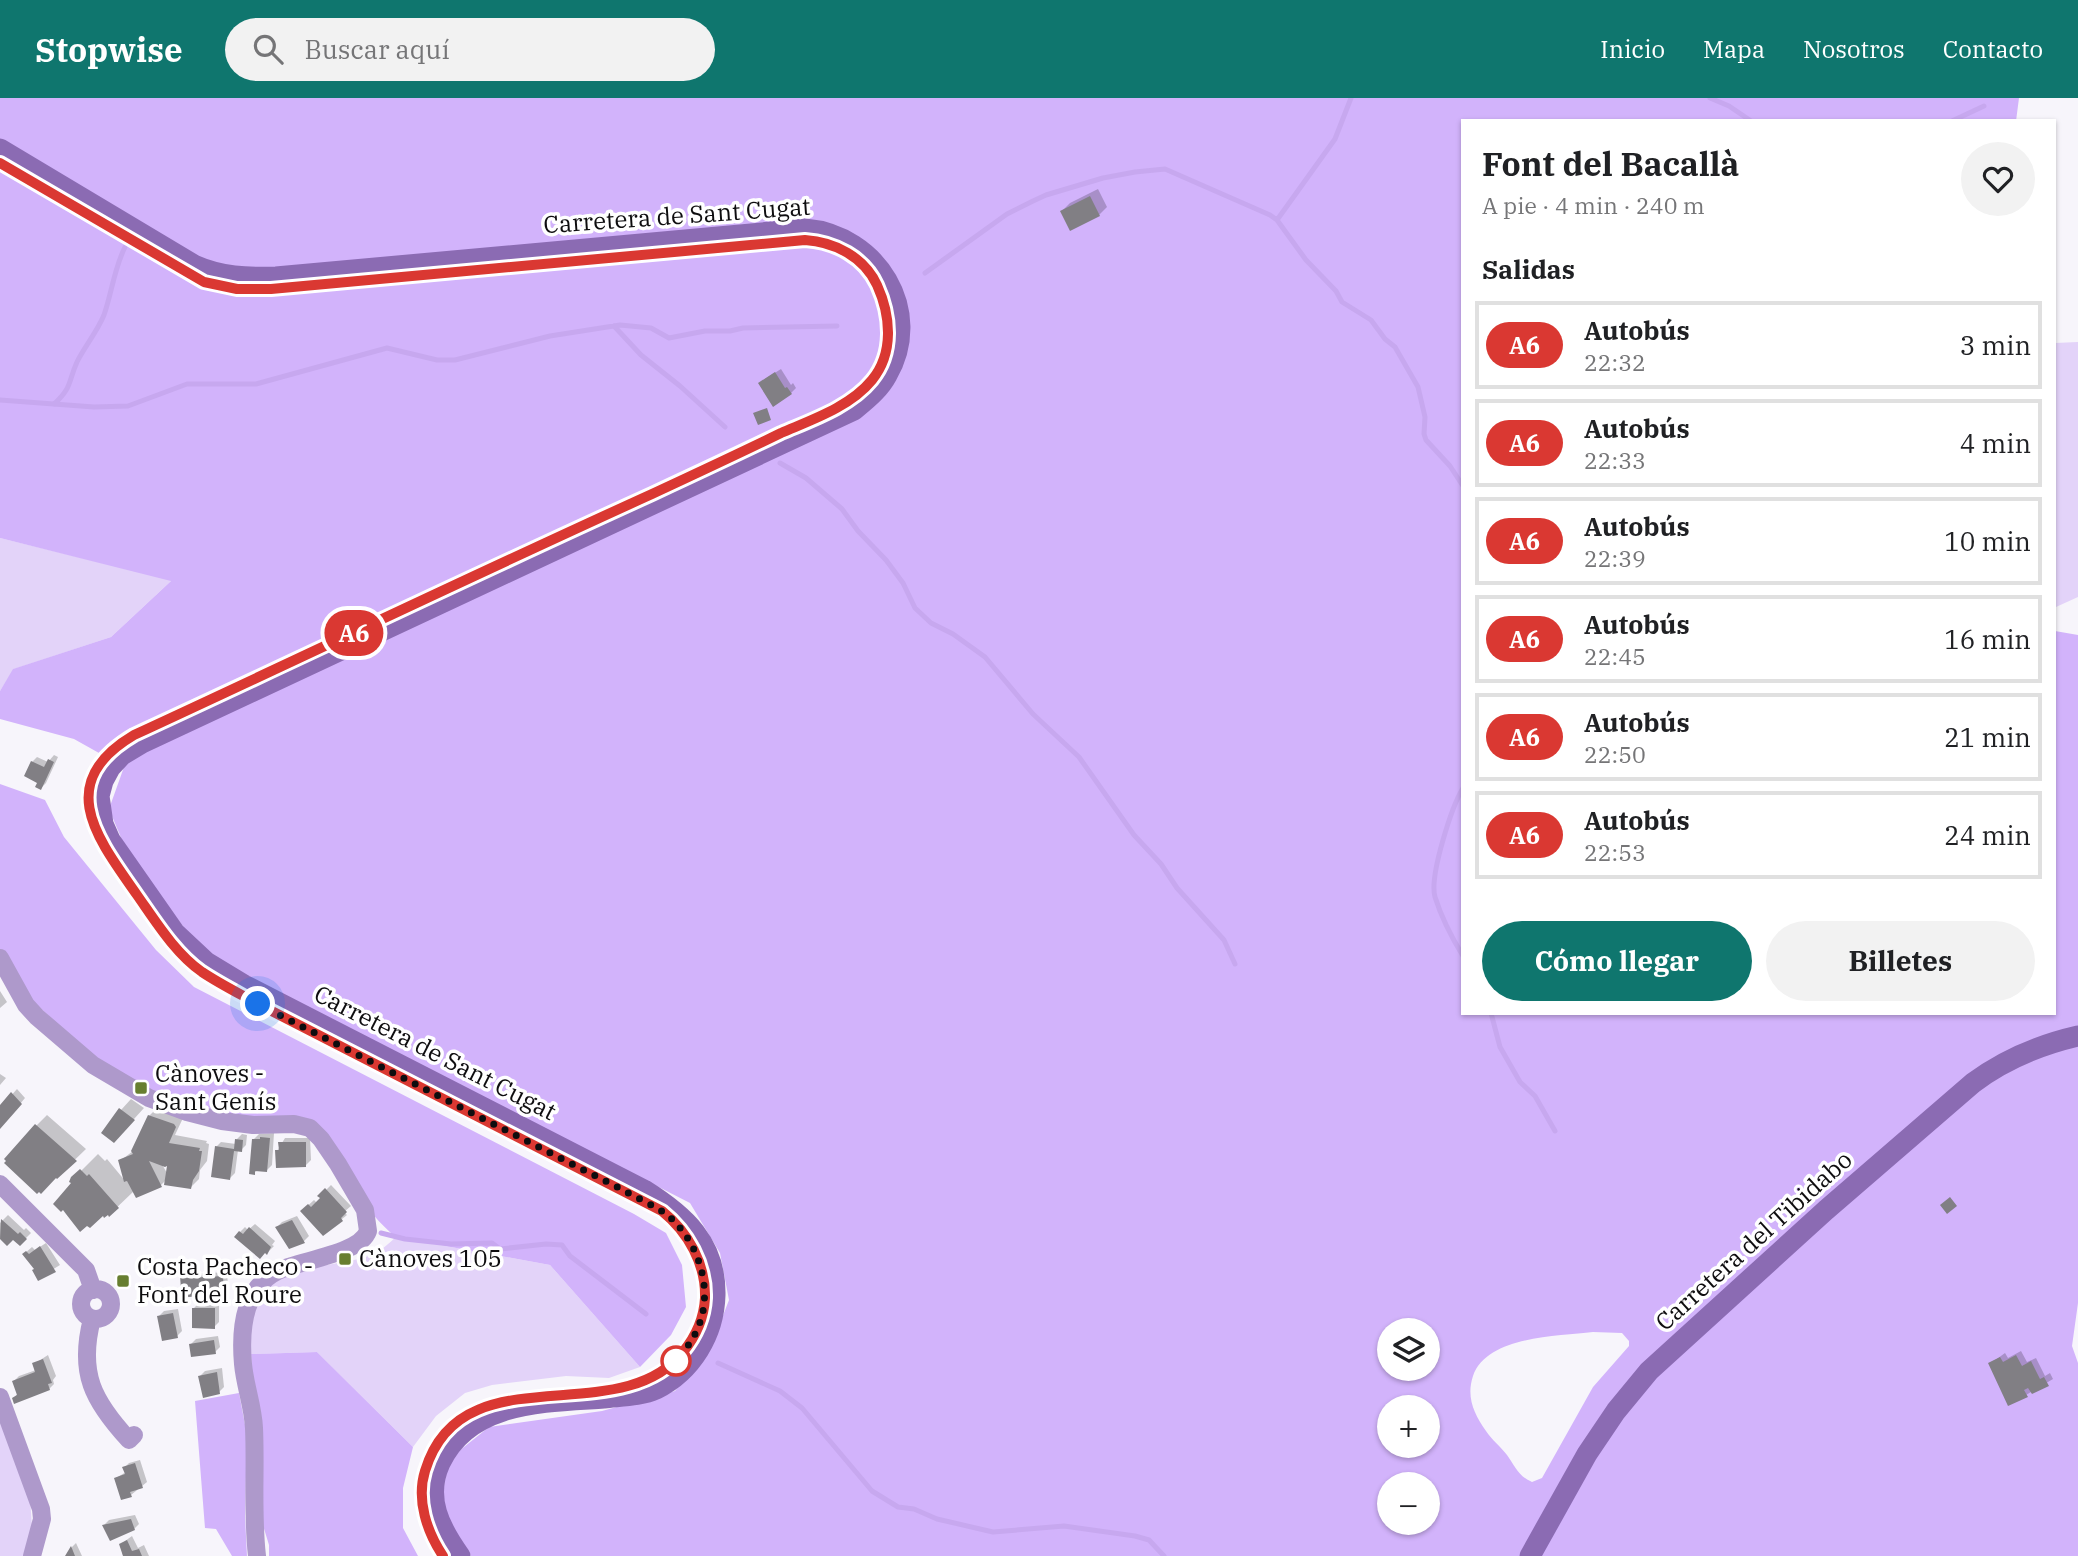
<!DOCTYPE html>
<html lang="es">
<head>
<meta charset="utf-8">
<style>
	:root { --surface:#fff; --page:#f2f2f2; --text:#202124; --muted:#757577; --line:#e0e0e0; --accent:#0f766e }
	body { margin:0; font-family:"IBM Plex Serif",serif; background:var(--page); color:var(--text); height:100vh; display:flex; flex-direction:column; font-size:26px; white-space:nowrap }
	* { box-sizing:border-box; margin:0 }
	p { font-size:23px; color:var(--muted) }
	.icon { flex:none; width:38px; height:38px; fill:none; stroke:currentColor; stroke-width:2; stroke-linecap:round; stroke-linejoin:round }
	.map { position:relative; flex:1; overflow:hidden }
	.side { position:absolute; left:1461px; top:21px; width:595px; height:896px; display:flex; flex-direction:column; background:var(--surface); border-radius:0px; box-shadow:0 2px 5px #0004 }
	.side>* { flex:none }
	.badge { padding:0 14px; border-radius:23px; font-size:24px; line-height:46px }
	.fabs { position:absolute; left:1377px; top:1220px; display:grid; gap:14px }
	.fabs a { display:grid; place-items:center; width:63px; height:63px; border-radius:50%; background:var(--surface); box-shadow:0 2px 5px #0004; font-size:35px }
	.you { position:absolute; width:35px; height:35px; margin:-18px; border:5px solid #fff; border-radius:50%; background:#1a73e8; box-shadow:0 0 0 10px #1a73e833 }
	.map>.badge { position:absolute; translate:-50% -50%; box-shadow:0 0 0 4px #fff }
	h2 { padding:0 21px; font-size:26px; line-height:63px }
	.round { display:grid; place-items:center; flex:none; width:74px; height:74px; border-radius:37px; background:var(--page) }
	.headline { display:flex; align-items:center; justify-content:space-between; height:119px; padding:0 21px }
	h1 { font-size:33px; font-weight:800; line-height:52px }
	.button { display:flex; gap:14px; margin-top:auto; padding:14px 21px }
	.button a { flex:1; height:80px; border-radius:42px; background:var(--accent); color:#fff; font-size:28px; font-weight:800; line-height:80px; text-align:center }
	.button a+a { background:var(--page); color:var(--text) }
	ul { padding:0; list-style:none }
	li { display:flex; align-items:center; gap:21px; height:88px; margin:0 14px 10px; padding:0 7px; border:4px solid var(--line); border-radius:0px }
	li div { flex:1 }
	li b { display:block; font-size:26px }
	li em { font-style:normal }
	li .badge { min-width:77px; font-weight:700; text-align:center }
	header { display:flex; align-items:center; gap:42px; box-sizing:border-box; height:98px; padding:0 35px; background:var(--accent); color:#fff }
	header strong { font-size:33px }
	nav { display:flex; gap:38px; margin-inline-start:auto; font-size:24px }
	.search { width:490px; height:63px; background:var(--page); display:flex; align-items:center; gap:18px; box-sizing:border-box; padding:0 24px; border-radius:38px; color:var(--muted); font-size:26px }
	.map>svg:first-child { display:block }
	.green { fill:#e3d3f9 }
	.forest { fill:#d2b3fb; fill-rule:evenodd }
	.shadow { fill:#0003; fill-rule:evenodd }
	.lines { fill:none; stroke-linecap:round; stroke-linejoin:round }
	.stream { stroke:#c7a8ef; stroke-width:5 }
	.building { fill:#817f84 }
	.street { stroke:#ae99cb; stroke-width:18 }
	.secondary { stroke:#8b6bb3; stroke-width:21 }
	.line-casing { stroke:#fff; stroke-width:16 }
	.line { stroke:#da3832; stroke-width:10 }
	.walk { stroke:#0e0d0f; stroke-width:7; stroke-dasharray:0 12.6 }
	.poi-dot { fill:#677e30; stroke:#fff; stroke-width:2.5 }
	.stop-dot { fill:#fff; stroke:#da3832; stroke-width:3.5 }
	.labels { text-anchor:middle; stroke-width:7; stroke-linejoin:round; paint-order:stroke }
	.street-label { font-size:24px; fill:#0e0d0f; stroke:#fff }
	.poi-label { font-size:24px; fill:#0e0d0f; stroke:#fff; text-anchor:start }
</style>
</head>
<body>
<header>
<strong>Stopwise</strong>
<div class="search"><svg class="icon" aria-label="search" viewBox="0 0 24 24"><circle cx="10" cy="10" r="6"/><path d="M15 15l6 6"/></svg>Buscar aquí</div>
<nav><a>Inicio</a><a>Mapa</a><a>Nosotros</a><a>Contacto</a></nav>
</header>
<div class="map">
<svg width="2078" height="1458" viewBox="0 0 2078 1458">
	<rect width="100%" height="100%" fill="#f7f5fb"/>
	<path class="green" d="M2078,244V499L2056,509L2054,508L2055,245Z
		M0,440L172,482L111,539L14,571L0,593Z
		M396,1139L550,1167L640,1269L609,1280L566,1278L492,1287L465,1295L436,1318L413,1349L317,1254L251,1256C251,1237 248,1214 260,1198C282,1164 341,1170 374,1156C382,1152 389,1145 396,1139Z
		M0,1314L30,1399L32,1429L26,1458H0Z"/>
	<path class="forest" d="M0,0H2019L2016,23H1463V915H2054L2055,533L2078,537V1205L2072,1248L2078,1265V1458H471L440,1408L449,1361L489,1329L602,1313L675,1293L712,1246L729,1202L720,1155L690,1105L224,867L190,838L162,800L122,742L109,711L124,669L74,641L0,621V593L13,571L111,539L171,483L0,440ZM1390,1232H1428V1270H1390ZM1593,1234L1622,1235L1629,1243V1248L1593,1289L1542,1380L1532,1384C1518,1378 1515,1368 1507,1357C1500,1348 1492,1342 1486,1333C1474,1316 1466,1299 1473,1278C1487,1238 1558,1238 1593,1234ZM1390,1309H1428V1348H1390ZM1390,1386H1428V1424H1390Z
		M0,686L45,702L64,739L156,852L194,889L634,1116L666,1135L682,1167L686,1209L671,1237L640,1269L550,1167L396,1139C363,1113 344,1072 323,1037L168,1002L86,954L32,902L0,857Z
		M317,1254L413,1349L403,1390V1430L418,1458H269V1447L262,1424L251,1256Z
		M239,1295L247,1337L245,1418L247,1458H232L216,1431L205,1430L195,1303Z"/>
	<path class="shadow" d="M1098,91L1107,109L1099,117L1062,113L1070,105Z
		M781,271L791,287L793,285L796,290L791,295L765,281Z
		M54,657L58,659L46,685L41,690L32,664L37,659L48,664Z
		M0,893L7,904L0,910Z
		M0,976L6,980L0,987Z
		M17,991L25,1000L0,1030V1010Z
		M131,1001L144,1010L114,1043L121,1012Z
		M157,1010L183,1020L175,1037L207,1043L206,1045L209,1046L207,1063L200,1072L199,1081L191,1089L167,1081L161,1087L137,1098L134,1093L110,1116L71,1083L98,1056L105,1063L107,1061L126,1084L120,1063L133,1053L149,1018ZM170,1065L168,1077L163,1068Z
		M47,1017L86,1051L57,1079L36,1028Z
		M274,1035L272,1067L267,1072H258L254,1075V1041L259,1036Z
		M242,1036L247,1037L246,1047L241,1052H238L235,1075L230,1080L216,1049L221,1044L236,1046L237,1041Z
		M285,1040H310L311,1062L306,1067L277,1053Z
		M331,1087L351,1108L344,1114L347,1117L342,1121L302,1113L314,1102L317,1105L322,1100L320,1098Z
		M8,1117L24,1132L26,1130L31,1135L20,1146L13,1140L7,1146L0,1139V1125Z
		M297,1118L309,1138L304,1143L290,1149L277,1129L282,1124Z
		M255,1126L275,1143L272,1147L274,1148L267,1155L236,1138L245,1129L248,1132Z
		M46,1145L60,1167L39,1180L36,1171L24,1156L32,1149L35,1152Z
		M187,1173L193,1174V1176L227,1174L228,1190L223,1195L189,1189L182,1178Z
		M199,1205L219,1206V1224L214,1229L194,1210Z
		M178,1211L182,1233L177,1238L159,1218L164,1213Z
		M218,1238L220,1249L215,1254L191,1246L196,1241Z
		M2021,1253L2027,1264L2036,1260L2045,1278L2050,1275L2053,1281L2026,1297L1990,1266L2005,1255L2008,1260Z
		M48,1257L56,1278L53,1282L54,1286L49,1291L14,1300L18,1295L14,1283L19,1278L36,1272L34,1266Z
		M222,1270L224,1289L219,1294L200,1278L205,1273Z
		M140,1362L147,1384L131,1397L116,1380L126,1374L124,1370L129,1365Z
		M135,1417L139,1426L134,1431L104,1427L109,1422Z
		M132,1438L138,1450L144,1447L149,1458H123L121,1446Z
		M76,1445L82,1458H67L72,1449Z"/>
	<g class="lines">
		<path class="stream" d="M1710,0L1729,8L1751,23
			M1952,23L1984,8
			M1277,122L1306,162L1336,193L1342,204L1371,222L1385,241L1395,249L1418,289L1425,319L1424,336L1426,342L1450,368L1463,388
			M925,175L1007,116L1033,103L1046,97L1103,80L1135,74L1165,71L1270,117L1277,122L1335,41L1351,0
			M614,228L641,257L680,288L725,329
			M0,302L94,309L128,308L187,286H256L387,250L437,262H455L550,238L620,227L651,230L669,240L705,233H730L743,230L837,228
			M54,306C72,290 68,284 77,264C85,248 97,234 104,217C112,194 114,171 125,149
			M780,365L806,380L842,411L858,433L886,462L903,485L915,510L931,525L953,536L985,559L1033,616L1079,659L1134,737L1161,766L1177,790L1224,842L1235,866
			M1463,690C1452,708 1429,778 1435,799C1441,818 1452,840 1463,858
			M1491,915L1500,949L1520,984L1535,998L1555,1033
			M381,1135L405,1141L451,1146L492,1145L500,1151L546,1146L562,1147L570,1158L646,1216
			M718,1265L780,1293L802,1310L872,1393L898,1409L914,1411L937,1421L993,1434L1064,1428L1135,1438L1149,1442L1164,1458"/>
	</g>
	<path class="building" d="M1090,98L1100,118L1070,133L1060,113Z
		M775,274L785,290L787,289L792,296L773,309L758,285Z
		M767,310L771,322L758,327L753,315Z
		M48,661L54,664L41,692L35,689L37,685L24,678L31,663L44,669Z
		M11,994L22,1006L0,1031V1007Z
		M119,1010L135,1022L114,1045L101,1035Z
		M148,1017L174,1026L176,1029L169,1045L200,1050L199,1053H202L199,1073L193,1082L191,1091L164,1087L167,1068L165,1069L149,1063L162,1089L136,1100L127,1083L124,1084L118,1062L133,1056L131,1053Z
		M35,1026L77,1063L57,1081L56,1080L41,1096L39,1094L37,1096L4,1065L6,1063L4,1061Z
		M260,1039L270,1040L267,1074L255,1073V1077L249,1076L252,1041H260Z
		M235,1041L243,1042L242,1054L234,1053L230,1082L211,1079L215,1048L234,1051Z
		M278,1044H306V1069L276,1070L275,1052H279Z
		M80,1071L87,1078L89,1076L119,1110L109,1119L108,1117L104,1120L103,1118L90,1130L87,1128L80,1134L66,1116L63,1112L61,1114L53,1106L71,1085L69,1084L71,1079Z
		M325,1090L347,1114L341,1120L343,1123L323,1138L300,1113L308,1106L311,1109L320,1100L317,1098Z
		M1950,1099L1957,1108L1947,1116L1940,1107Z
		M1,1121L18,1136L20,1134L27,1141L20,1148L13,1142L7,1148L0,1141Z
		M292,1122L305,1145L289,1151L275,1129Z
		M249,1129L271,1149L267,1157L265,1155L260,1161L234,1139L239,1133L243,1136Z
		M40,1148L56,1174L38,1183L32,1172L34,1171L22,1156L26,1153L29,1156Z
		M180,1178H189L188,1180L223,1178L224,1197L188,1199L187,1190L181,1191Z
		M192,1210H215V1231L192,1230Z
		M173,1215L178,1240L162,1243L157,1218Z
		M214,1242L216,1256L191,1259L189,1246Z
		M2016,1257L2022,1268L2031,1263L2040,1281L2044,1279L2049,1288L2032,1296L2028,1290L2024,1292L2028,1299L2008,1308L1988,1265L2000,1259L2003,1264Z
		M43,1261L52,1285L48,1286L50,1292L14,1306L12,1300L17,1297L12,1283L35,1274L32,1265Z
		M217,1274L220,1296L203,1300L198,1278Z
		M135,1365L143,1390L130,1394L132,1399L121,1402L114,1380L125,1376L122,1369Z
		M131,1421L135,1432L110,1443L102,1427Z
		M127,1442L132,1453L139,1451L142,1458H123L119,1446Z
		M71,1448L75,1458H65Z"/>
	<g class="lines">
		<path class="street" d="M0,860L26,907L37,919L93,967L149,1000L187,1014L222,1023L253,1027L294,1026L310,1030L321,1041L338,1066L365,1112L368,1133C360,1156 301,1162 278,1173C243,1190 240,1232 243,1266C245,1288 253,1308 254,1330C256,1373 252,1415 257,1458
			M0,1086L86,1172L93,1192
			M81 1206a15 15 0 1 1 30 0a15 15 0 1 1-30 0Z
			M92,1221C78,1275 93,1303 129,1342L134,1337
			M0,1299L41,1411L42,1421L32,1458"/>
		<path class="secondary" d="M0,51L194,167C221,179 247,180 276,179L805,131C877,137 924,213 887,277C879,292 866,302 854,312L142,645L122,657L110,670L103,683L99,698L103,726L110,742L175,835L206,864L244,887L644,1092C684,1117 716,1145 715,1197C714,1236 692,1273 656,1291C641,1298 621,1298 604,1300C544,1304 469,1303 440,1365C424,1400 440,1430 460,1458
			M1530,1458L1587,1356L1616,1313L1649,1273L1826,1112L1973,985C2005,961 2039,947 2078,938"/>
	</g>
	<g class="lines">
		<g class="line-casing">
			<path id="line" d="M0,65L204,184L237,191H271L805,142C835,144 864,159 877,187C891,218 894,255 872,282C850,309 811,322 781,335C738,356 695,376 652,396C478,475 307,557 134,637C53,685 97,740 137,797C156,824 175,855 202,874C220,886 240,896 258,906L662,1113C688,1134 706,1166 705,1200C704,1220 696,1238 683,1254C619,1335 461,1252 425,1373C416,1402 427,1434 443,1458"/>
		</g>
		<use href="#line" class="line"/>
		<path class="walk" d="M258,906L625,1093C640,1102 659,1109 672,1121C699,1147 713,1191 699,1227C694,1241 685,1252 676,1263"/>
	</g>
	<g class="poi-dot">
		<rect x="134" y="983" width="14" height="14" rx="3.5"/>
		<rect x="338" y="1154" width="14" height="14" rx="3.5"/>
		<rect x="116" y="1176" width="14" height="14" rx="3.5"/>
	</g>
	<circle class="stop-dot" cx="676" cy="1263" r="14"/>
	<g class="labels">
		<g class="street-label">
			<text transform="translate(677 118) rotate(-4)" y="8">Carretera de Sant Cugat</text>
			<text transform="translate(435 955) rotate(27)" y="8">Carretera de Sant Cugat</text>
			<text transform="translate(1754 1143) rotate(-42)" y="8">Carretera del Tibidabo</text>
		</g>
		<g class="poi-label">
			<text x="155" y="984">Cànoves -<tspan x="155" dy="28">Sant Genís</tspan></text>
			<text x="359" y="1169">Cànoves 105</text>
			<text x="137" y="1177">Costa Pacheco -<tspan x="137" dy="28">Font del Roure</tspan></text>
		</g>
	</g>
</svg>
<div class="fabs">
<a><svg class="icon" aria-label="layers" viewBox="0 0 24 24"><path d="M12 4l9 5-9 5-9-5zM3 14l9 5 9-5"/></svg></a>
<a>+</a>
<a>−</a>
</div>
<div class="you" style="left:258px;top:906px"></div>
<b class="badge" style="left:354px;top:535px;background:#da3832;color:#fff">A6</b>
<section class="side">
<div class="headline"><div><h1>Font del Bacallà</h1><p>A pie · 4 min · 240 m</p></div><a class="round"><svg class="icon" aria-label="heart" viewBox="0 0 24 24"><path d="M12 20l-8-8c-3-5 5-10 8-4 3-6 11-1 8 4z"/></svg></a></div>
<h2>Salidas</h2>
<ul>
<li><span class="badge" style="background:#da3832;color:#fff">A6</span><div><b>Autobús</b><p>22:32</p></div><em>3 min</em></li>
<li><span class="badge" style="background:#da3832;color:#fff">A6</span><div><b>Autobús</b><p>22:33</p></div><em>4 min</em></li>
<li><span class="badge" style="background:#da3832;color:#fff">A6</span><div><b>Autobús</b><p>22:39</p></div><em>10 min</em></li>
<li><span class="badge" style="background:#da3832;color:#fff">A6</span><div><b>Autobús</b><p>22:45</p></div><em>16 min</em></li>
<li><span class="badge" style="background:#da3832;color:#fff">A6</span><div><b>Autobús</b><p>22:50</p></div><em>21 min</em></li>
<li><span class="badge" style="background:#da3832;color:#fff">A6</span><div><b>Autobús</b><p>22:53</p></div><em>24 min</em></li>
</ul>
<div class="button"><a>Cómo llegar</a><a>Billetes</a></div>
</section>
</div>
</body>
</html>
